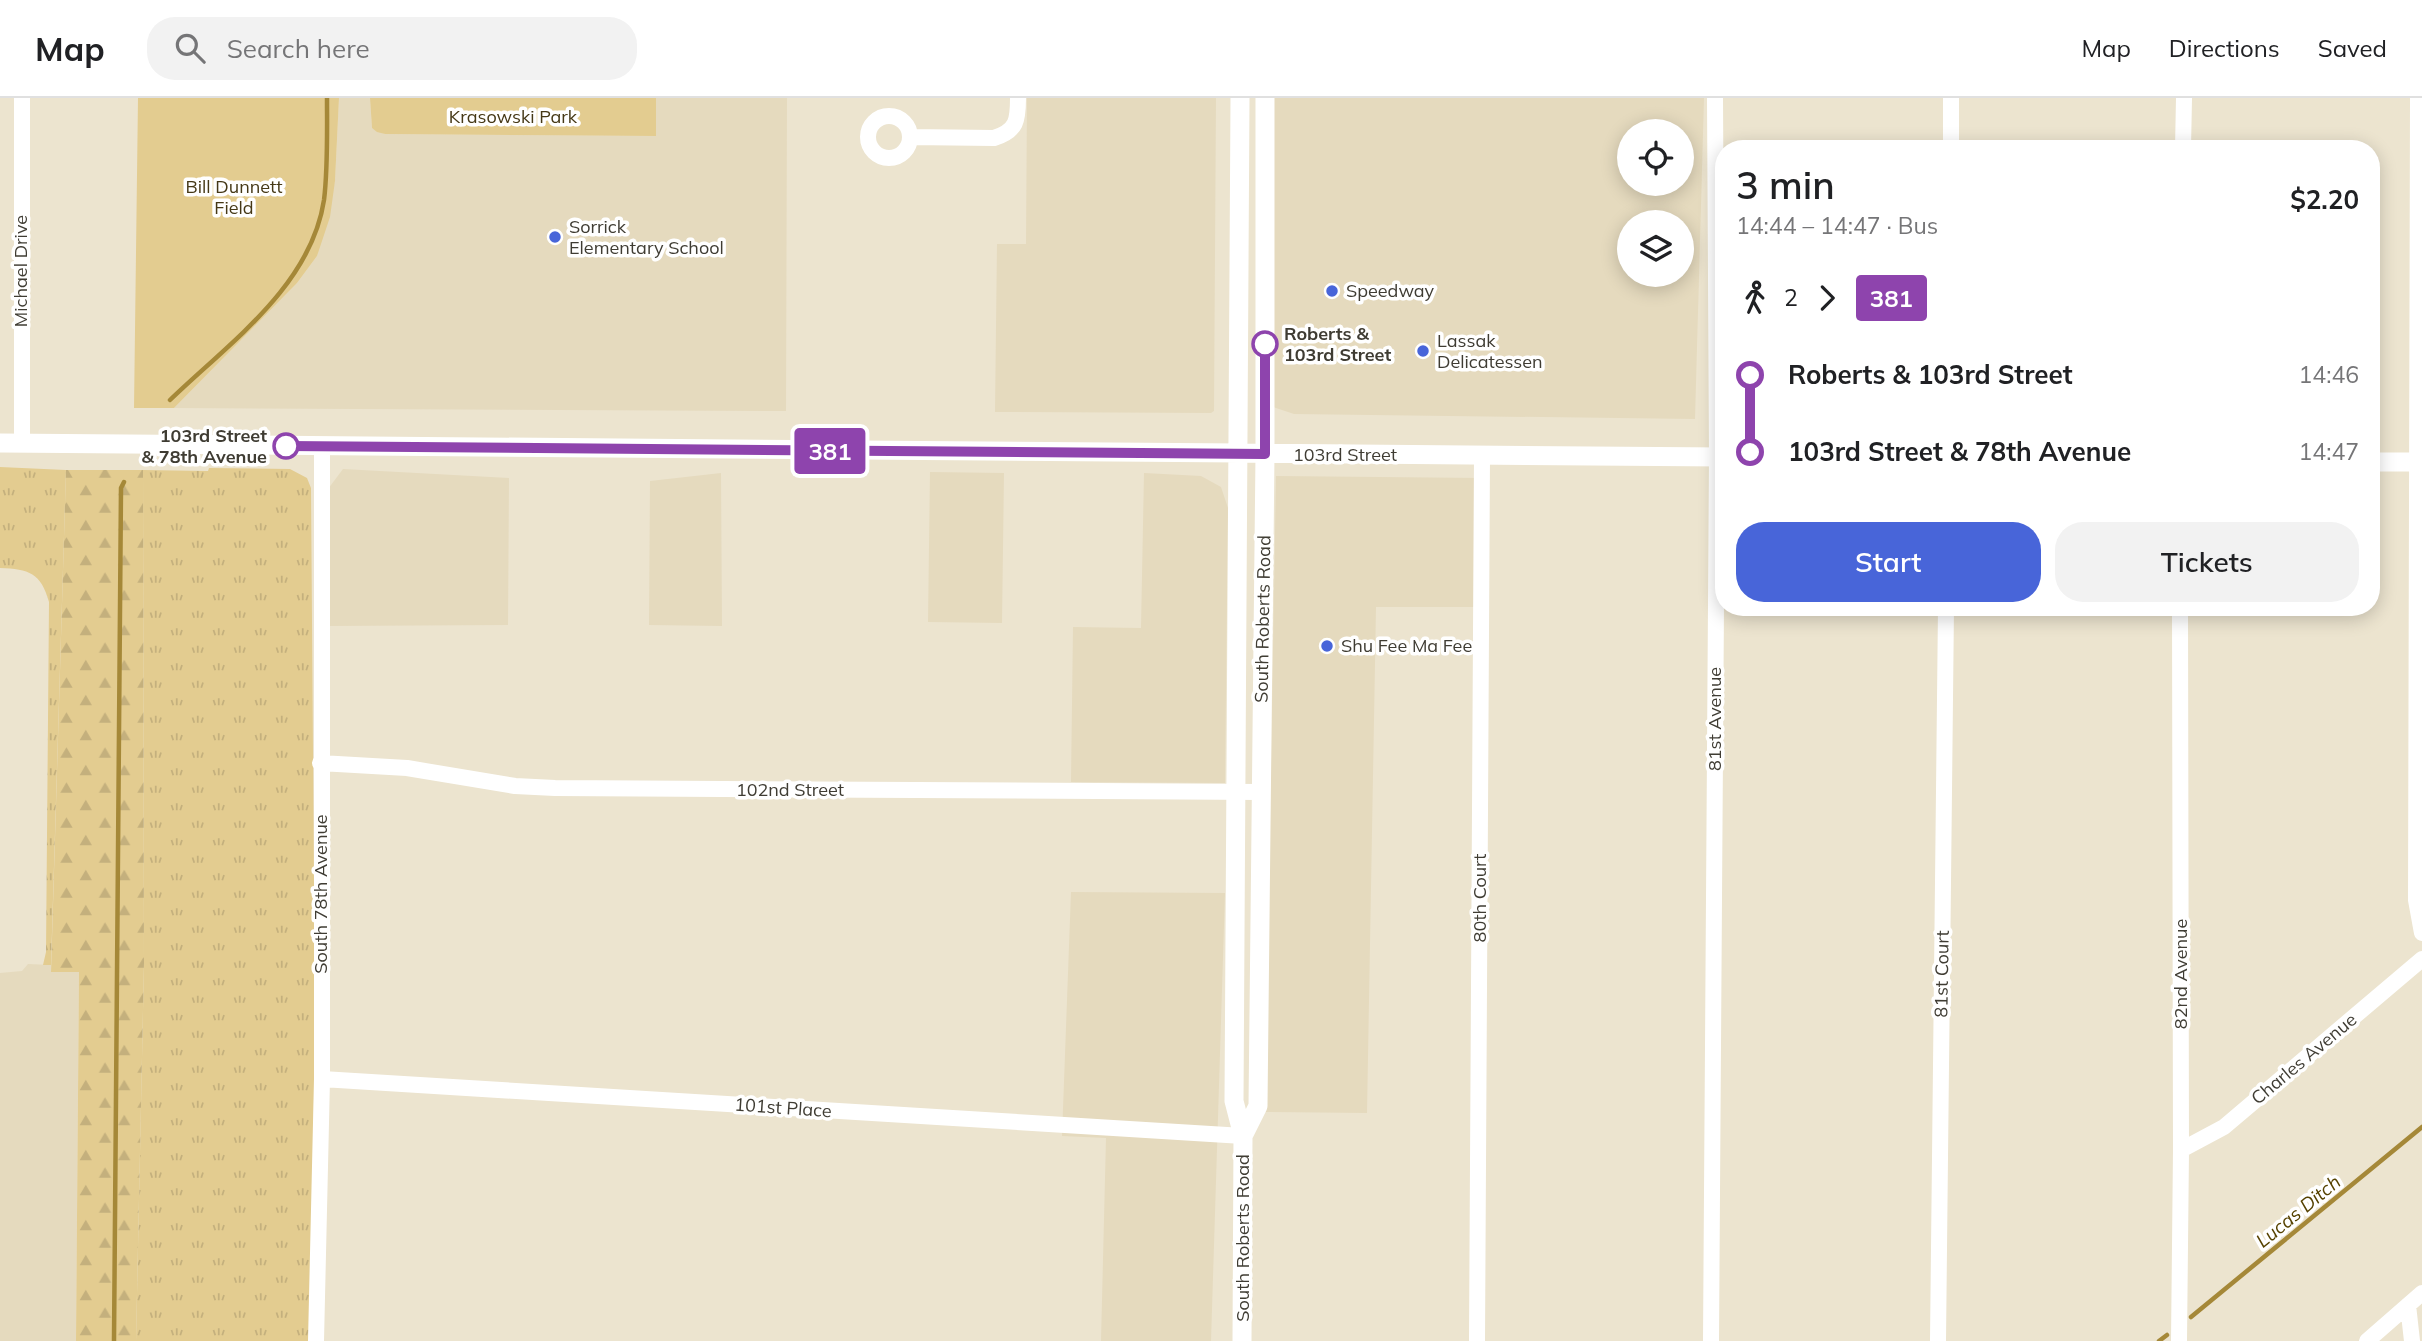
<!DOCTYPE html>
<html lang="en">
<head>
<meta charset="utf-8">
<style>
	:root { --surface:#fff; --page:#f2f2f2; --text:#202124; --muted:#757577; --line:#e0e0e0; --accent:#4865d9 }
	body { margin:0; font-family:Mulish,sans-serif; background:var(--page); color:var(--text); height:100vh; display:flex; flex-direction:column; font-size:26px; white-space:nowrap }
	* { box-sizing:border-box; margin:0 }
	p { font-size:23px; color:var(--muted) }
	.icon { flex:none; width:38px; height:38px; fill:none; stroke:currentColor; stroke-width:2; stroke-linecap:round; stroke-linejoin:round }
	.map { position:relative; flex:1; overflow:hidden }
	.details { position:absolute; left:1715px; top:42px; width:665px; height:476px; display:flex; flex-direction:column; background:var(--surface); border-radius:28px; box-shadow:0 4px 18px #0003 }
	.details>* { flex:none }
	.badge { padding:0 14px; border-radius:5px; font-size:24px; line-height:46px }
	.fabs { position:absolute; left:1617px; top:21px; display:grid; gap:14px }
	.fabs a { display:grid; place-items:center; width:77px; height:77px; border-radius:50%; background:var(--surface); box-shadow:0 4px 18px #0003; font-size:35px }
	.map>.badge { position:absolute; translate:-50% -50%; box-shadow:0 0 0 4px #fff }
	.legs { display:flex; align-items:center; gap:10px; height:77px; padding:0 21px; font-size:23px }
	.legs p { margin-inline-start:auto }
	.summary { display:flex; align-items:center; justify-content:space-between; height:119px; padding:0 21px }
	h1 { font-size:38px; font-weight:600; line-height:52px }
	.primary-button { display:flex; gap:14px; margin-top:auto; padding:14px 21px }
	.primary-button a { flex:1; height:80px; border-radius:28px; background:var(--accent); color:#fff; font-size:28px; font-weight:600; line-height:80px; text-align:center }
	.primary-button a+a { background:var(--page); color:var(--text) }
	ul { padding:0 21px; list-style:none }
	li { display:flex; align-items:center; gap:24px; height:77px; font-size:26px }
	li i { display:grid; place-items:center; width:10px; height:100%; margin:0 9px; background:currentColor }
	li i::after { content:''; width:18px; height:18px; margin:-9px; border:5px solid; border-radius:50%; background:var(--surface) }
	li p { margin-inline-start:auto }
	li:first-child i { background:linear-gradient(#0000 50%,currentColor 0) }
	li:last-child i { background:linear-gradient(currentColor 50%,#0000 0) }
	header { display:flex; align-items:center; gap:42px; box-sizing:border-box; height:98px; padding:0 35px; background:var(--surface); border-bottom:2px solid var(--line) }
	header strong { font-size:33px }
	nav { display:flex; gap:38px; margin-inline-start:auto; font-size:24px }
	.search { width:490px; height:63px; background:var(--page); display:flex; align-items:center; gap:18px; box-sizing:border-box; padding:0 24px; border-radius:28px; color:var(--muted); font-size:26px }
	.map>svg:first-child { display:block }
	.built { fill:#e5dabe; fill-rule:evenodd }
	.grass { fill:url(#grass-tufts) }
	.forest { fill:url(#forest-firs) }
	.park { fill:#e3cc90 }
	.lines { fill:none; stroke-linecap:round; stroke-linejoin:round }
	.stream { stroke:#a58838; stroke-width:4.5 }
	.minor { stroke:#fff; stroke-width:16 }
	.tertiary { stroke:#fff; stroke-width:19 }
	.line-1-casing { stroke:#fff; stroke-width:16 }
	.line-1 { stroke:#8e44ad; stroke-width:10 }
	.poi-dot { fill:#4865d9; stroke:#fff; stroke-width:2.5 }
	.stop-1-dot { fill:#fff; stroke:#8e44ad; stroke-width:3.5 }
	.labels { text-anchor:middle; stroke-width:7; stroke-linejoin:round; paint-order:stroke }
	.park-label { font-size:18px; fill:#453816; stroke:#fff }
	.poi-label { font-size:18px; fill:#3f3c33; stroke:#fff; text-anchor:start }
	.street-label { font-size:18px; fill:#3f3c33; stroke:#fff }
	.stop-label { font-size:18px; font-weight:bold; fill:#3f3c33; stroke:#fff; text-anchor:start }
	.water-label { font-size:19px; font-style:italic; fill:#564200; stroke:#fff }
</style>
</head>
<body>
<header>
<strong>Map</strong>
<div class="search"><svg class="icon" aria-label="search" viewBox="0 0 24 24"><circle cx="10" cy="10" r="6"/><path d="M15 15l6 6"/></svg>Search here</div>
<nav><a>Map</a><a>Directions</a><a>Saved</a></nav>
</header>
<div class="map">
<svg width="2422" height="1243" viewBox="0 0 2422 1243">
	<defs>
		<pattern id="grass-tufts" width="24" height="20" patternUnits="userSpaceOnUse" patternTransform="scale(1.75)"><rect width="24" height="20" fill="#e3cc90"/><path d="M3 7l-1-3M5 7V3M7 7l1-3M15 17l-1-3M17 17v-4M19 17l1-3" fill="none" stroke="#c4b07d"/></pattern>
		<pattern id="forest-firs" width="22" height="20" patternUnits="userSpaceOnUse" patternTransform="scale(1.75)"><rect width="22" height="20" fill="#e3cc90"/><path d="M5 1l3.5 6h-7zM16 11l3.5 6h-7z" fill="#c4b07d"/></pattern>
	</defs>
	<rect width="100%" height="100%" fill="#ece4cf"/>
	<path class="built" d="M339,0H370L372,30L385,36L656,38V0H787L786,313L174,310L297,185L317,158L335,83Z
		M1027,0H1216L1214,313L1211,315L995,314L997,146H1026Z
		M1272,0H1704L1695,321L1294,316L1273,309ZM1629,33H1682V86H1629ZM1629,124H1682V177H1629Z
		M343,371L509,380L508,527L328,528V391Z
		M930,374L1004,375L1002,525L928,524Z
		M721,375L722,528L649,527L650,383Z
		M1144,375L1201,378L1221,389L1228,410L1225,685L1071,684L1073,529L1141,530Z
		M1276,378L1482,380L1481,509H1376L1367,1015L1265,1014Z
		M1071,794L1225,795L1211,1243H1101L1106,1040L1062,1038Z
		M28,866L51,867V874H79L76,1243H0V875L22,873Z"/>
	<path class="grass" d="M0,369L66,372L51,867H43L46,854L49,504C41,475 29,471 0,470Z
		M209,370L290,371L307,380L311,390L315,919L311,1243H136L144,865L143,372L208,373Z"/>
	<path class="forest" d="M66,372H143L144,865L136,1243H76L79,874H51Z"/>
	<path class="park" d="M138,0H339L335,83L330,119L317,158L297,185L174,310H134Z
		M370,0H656V38L385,36L377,34L372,30Z"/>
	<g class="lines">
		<path class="stream" d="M170,302C229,245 311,188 324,102C328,70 327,32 327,0
			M2191,1219L2422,1029
			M114,1243L121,390L124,384
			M2159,1243L2167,1237"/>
		<path class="minor" d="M22,0V345
			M2418,0L2416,802L2422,835
			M868 39a21 21 0 1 1 42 0a21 21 0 1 1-42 0Z
			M910,39L994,40C1017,33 1018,22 1018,0
			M1951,51V0
			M2183,51L2184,0
			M320,665L407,670L515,688L555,690L1261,694
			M322,981L1243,1038
			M2181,1052L2224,1029L2422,861
			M2408,1207L2412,1243
			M316,1243L322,981V348
			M1477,1243L1482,358
			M1711,1243L1717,359L1715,0
			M1938,1243L1946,509
			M2179,1243L2181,1052L2180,509
			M2367,1243L2422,1195"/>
		<path class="tertiary" d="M1240,0L1234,1003L1243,1038L1242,1243
			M0,345L1724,359
			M2371,364H2422
			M1243,1038L1258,1008L1265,356V0"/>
	</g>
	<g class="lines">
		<g class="line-1-casing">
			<path id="line-1" d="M286,348L1265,356V246"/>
		</g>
		<use href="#line-1" class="line-1"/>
	</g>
	<g class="poi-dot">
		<circle cx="555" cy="139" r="7"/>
		<circle cx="1332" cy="193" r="7"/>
		<circle cx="1423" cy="253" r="7"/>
		<circle cx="1327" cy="548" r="7"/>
	</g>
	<g class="stop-1-dot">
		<circle cx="1265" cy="246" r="12"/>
		<circle cx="286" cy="348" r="12"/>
	</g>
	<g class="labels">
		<g class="park-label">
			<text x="513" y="25">Krasowski Park</text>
			<text x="234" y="95">Bill Dunnett<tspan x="234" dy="21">Field</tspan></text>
		</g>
		<g class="poi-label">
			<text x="569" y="135">Sorrick<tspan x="569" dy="21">Elementary School</tspan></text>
			<text x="1346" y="199">Speedway</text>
			<text x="1437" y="249">Lassak<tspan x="1437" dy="21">Delicatessen</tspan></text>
			<text x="1341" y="554">Shu Fee Ma Fee</text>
		</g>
		<g class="street-label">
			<text transform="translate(21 173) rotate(-90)" y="6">Michael Drive</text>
			<text x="1345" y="363">103rd Street</text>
			<text transform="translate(1263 521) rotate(-89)" y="6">South Roberts Road</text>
			<text transform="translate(1715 621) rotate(-90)" y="6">81st Avenue</text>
			<text x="790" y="698">102nd Street</text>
			<text transform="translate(321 796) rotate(-90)" y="6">South 78th Avenue</text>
			<text transform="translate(1480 800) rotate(-90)" y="6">80th Court</text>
			<text transform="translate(1942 876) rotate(-89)" y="6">81st Court</text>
			<text transform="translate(2181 876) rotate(-90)" y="6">82nd Avenue</text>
			<text transform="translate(2304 961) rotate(-40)" y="6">Charles Avenue</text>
			<text transform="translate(783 1010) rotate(4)" y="6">101st Place</text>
			<text transform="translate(1243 1140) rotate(-90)" y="6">South Roberts Road</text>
		</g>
		<g class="stop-label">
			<text x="1284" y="242">Roberts &amp;<tspan x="1284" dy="21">103rd Street</tspan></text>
			<text x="267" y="344" text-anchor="end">103rd Street<tspan x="267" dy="21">&amp; 78th Avenue</tspan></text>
		</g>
		<g class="water-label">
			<text transform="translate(2298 1113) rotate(-39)" y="7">Lucas Ditch</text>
		</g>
	</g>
</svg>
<div class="fabs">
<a><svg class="icon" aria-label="locate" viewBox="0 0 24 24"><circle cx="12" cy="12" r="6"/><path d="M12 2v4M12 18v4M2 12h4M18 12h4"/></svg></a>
<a><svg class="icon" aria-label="layers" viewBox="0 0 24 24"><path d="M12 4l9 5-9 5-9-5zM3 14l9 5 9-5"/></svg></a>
</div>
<b class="badge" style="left:830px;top:353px;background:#8e44ad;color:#fff">381</b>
<section class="details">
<div class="summary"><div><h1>3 min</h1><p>14:44 – 14:47 · Bus</p></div><b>$2.20</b></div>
<div class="legs"><svg class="icon" aria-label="walk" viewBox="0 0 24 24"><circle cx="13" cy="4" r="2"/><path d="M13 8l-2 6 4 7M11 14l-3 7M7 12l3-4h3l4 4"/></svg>2<svg class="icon" aria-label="forward" viewBox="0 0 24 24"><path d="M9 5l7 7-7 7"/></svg><b class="badge" style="background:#8e44ad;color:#fff">381</b></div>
<ul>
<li><i style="color:#8e44ad"></i><b>Roberts &amp; 103rd Street</b><p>14:46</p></li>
<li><i style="color:#8e44ad"></i><b>103rd Street &amp; 78th Avenue</b><p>14:47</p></li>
</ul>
<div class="primary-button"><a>Start</a><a>Tickets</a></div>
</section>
</div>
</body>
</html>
